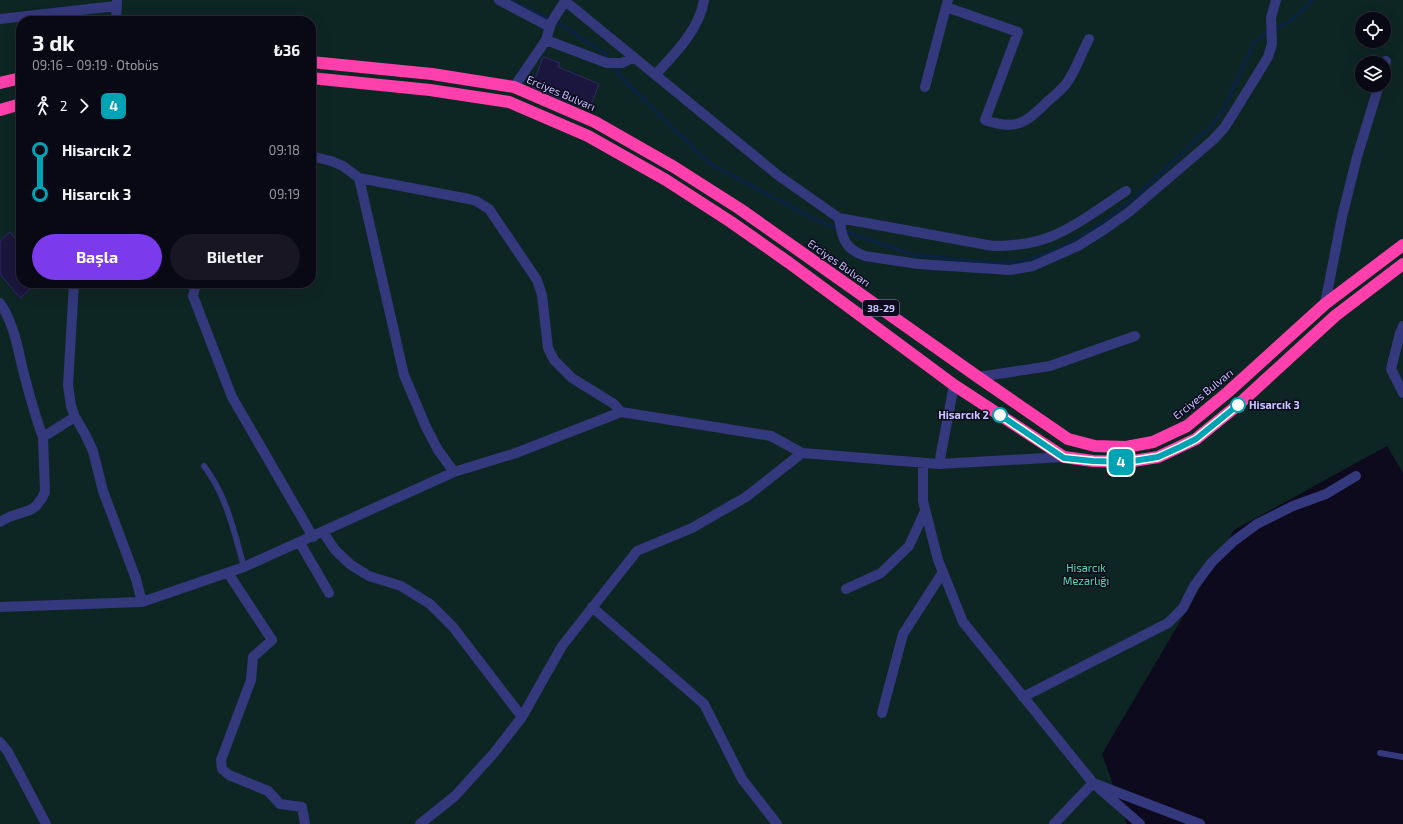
<!DOCTYPE html>
<html lang="tr">
<head>
<meta charset="utf-8">
<style>
	:root { --surface:#090815; --page:#171622; --text:#f1f3f6; --muted:#999aa0; --line:#292934; --accent:#7c3aed }
	body { margin:0; font-family:"Exo 2",sans-serif; background:var(--page); color:var(--text); height:100vh; display:flex; flex-direction:column; font-size:15px; white-space:nowrap }
	* { box-sizing:border-box; margin:0 }
	p { font-size:13px; color:var(--muted) }
	.icon { flex:none; width:22px; height:22px; fill:none; stroke:currentColor; stroke-width:2; stroke-linecap:round; stroke-linejoin:round }
	.map { position:relative; flex:1; overflow:hidden }
	.drawer { position:absolute; left:16px; top:16px; width:300px; height:272px; display:flex; flex-direction:column; background:var(--surface); border-radius:16px; box-shadow:0 4px 16px #0002,0 0 0 1px var(--line) }
	.drawer>* { flex:none }
	.badge { padding:0 8px; border-radius:6px; font-size:14px; line-height:26px }
	.controls { position:absolute; left:1355px; top:12px; display:grid; gap:8px }
	.controls a { display:grid; place-items:center; width:36px; height:36px; border-radius:50%; background:var(--surface); box-shadow:0 4px 16px #0002,0 0 0 1px var(--line); font-size:20px }
	.map>.badge { position:absolute; translate:-50% -50%; box-shadow:0 0 0 2px #fff }
	.legs { display:flex; align-items:center; gap:6px; height:44px; padding:0 16px; font-size:13px }
	.legs p { margin-inline-start:auto }
	.overview { display:flex; align-items:center; justify-content:space-between; height:68px; padding:0 16px }
	h1 { font-size:22px; font-weight:700; line-height:30px }
	.action { display:flex; gap:8px; margin-top:auto; padding:8px 16px }
	.action a { flex:1; height:46px; border-radius:24px; background:var(--accent); color:#fff; font-size:16px; font-weight:700; line-height:46px; text-align:center }
	.action a+a { background:var(--page); color:var(--text) }
	ul { padding:0 16px; list-style:none }
	li { display:flex; align-items:center; gap:14px; height:44px; font-size:15px }
	li i { display:grid; place-items:center; width:6px; height:100%; margin:0 5px; background:currentColor }
	li i::after { content:''; width:10px; height:10px; margin:-5px; border:3px solid; border-radius:50%; background:var(--surface) }
	li p { margin-inline-start:auto }
	li:first-child i { background:linear-gradient(#0000 50%,currentColor 0) }
	li:last-child i { background:linear-gradient(currentColor 50%,#0000 0) }
	.map>svg:first-child { display:block }
	.green { fill:#0e2623; fill-rule:evenodd }
	.lines { fill:none; stroke-linecap:round; stroke-linejoin:round }
	.stream { stroke:#0a2340; stroke-width:3.5 }
	.building { fill:#1b163d; stroke:#2f2869 }
	.lane { stroke:#34387c; stroke-width:6 }
	.street { stroke:#34387c; stroke-width:10 }
	.highway { stroke:#ff40ac; stroke-width:12 }
	.line-1-casing { stroke:#fff; stroke-width:9 }
	.line-1 { stroke:#00a3b4; stroke-width:6 }
	.stop-1-dot { fill:#fff; stroke:#00a3b4; stroke-width:2 }
	.labels { text-anchor:middle; stroke-width:3; stroke-linejoin:round; paint-order:stroke }
	.shield { fill:#0c0a1c; stroke:#8f8dbb; stroke-width:1 }
	.shield-label { font-size:10px; font-weight:bold; fill:#c7c5ff }
	.street-label { font-size:11px; fill:#c7c5ff; stroke:#0c0a1c }
	.stop-label { font-size:11px; font-weight:bold; fill:#c7c5ff; stroke:#0c0a1c; text-anchor:start }
	.park-label { font-size:11px; fill:#50e0b0; stroke:#0c0a1c }
</style>
</head>
<body>
<div class="map">
<svg width="1403" height="824" viewBox="0 0 1403 824">
	<rect width="100%" height="100%" fill="#0c0a1c"/>
	<path class="green" d="M0,0H1403V473L1387,446L1234,530L1102,754L1127,824H0ZM1362,19H1384V41H1362ZM21,21H311V283H21ZM1362,63H1384V85H1362Z"/>
	<g class="lines">
		<path class="stream" d="M510,0L558,23L606,54L621,77L710,164L818,221L864,238L914,255L995,263L1023,261L1053,251L1065,245L1100,224L1133,199L1214,123L1225,106L1254,43L1265,33L1285,24L1296,16L1313,0"/>
	</g>
	<path class="building" d="M543,57L560,63L558,67L599,84L589,110L532,87Z
		M10,232L21,245V283H38L21,297V299L0,274V241Z"/>
	<g class="lines">
		<path class="lane" d="M204,466C227,496 234,532 244,567
			M1380,753L1403,757"/>
		<path class="street" d="M499,0L550,27
			M948,0L946,7L1018,32L985,120C1016,131 1026,123 1048,101C1054,96 1061,90 1066,84C1074,74 1082,52 1089,39
			M565,1L779,176L839,218L993,246C1012,246 1032,244 1050,237C1077,226 1101,207 1126,191
			M0,19L116,6
			M116,21L117,1
			M546,40L607,63H622L634,57
			M1384,68L1386,61
			M656,74C675,54 700,28 704,0
			M514,87L546,40L551,23L565,1V0
			M925,87L946,7
			M311,156L331,161L343,166L359,178L469,199L476,201L489,209L537,280L542,295L548,348L554,360L572,378L614,404L621,412
			M359,178L404,375L426,427L438,450L454,472
			M839,218C842,237 844,249 865,256L918,264L1010,270L1033,266L1078,246L1105,229L1129,212L1213,140L1224,128L1233,114L1268,57L1272,44L1271,18L1276,0
			M74,283L68,385L71,406L75,417L85,434L93,451L103,491L136,579L142,602
			M196,283L193,296L232,397L313,537
			M0,303C13,322 17,344 22,366C28,390 34,414 43,437
			M1325,304L1342,217L1357,157L1379,85
			M1403,326L1400,333L1391,369L1403,393
			M978,377L1050,366L1135,336
			M923,463V501L938,560L963,622L1093,783L1140,824
			M939,464L954,385
			M0,522L9,517L30,510L36,506L42,498L45,492L43,437L75,417
			M323,532L335,550L351,565L369,576L401,586L430,604L453,627L522,717
			M300,543L329,593
			M228,573L272,640L253,657L251,680L221,760L222,769L229,775L268,791L280,804L302,807L305,824
			M846,589L881,573L909,546L925,511
			M0,607L142,602L244,567L454,472L516,453L621,412L771,436L802,453L939,464L1064,457
			M592,607L704,704L742,779L777,824
			M1023,697L1168,623L1183,608L1194,586L1212,562L1234,541L1257,524L1293,506L1326,494L1356,476
			M882,713L903,634L943,572
			M0,742L8,752L46,824
			M420,824L455,796L494,753L522,717L562,646L637,551L692,528L746,497L802,453
			M1054,824L1093,783L1200,824"/>
		<path class="highway" d="M311,62L432,74L514,87L595,122L674,167L740,209L978,377L1068,439L1095,446L1126,447L1153,442L1187,426L1228,392L1325,304L1403,245
			M311,78L430,90L509,102L588,136L666,180L731,222L788,262L954,385L1064,457L1093,461L1127,462L1158,457L1196,439L1239,404L1335,316L1403,264
			M0,83L21,78
			M0,110L21,104"/>
	</g>
	<g class="lines">
		<g class="line-1-casing">
			<path id="line-1" d="M1000,415L1064,458L1093,461L1127,462L1158,457L1180,447L1196,439L1238,405"/>
		</g>
		<use href="#line-1" class="line-1"/>
	</g>
	<g class="stop-1-dot">
		<circle cx="1238" cy="405" r="7"/>
		<circle cx="1000" cy="415" r="7"/>
	</g>
	<g class="labels">
		<rect class="shield" x="863" y="300" width="36" height="16" rx="3"/>
		<g class="shield-label">
			<text x="881" y="312">38-29</text>
		</g>
		<g class="street-label">
			<text transform="translate(561 93) rotate(23)" y="4">Erciyes Bulvarı</text>
			<text transform="translate(839 263) rotate(35)" y="4">Erciyes Bulvarı</text>
			<text transform="translate(1203 394) rotate(-39)" y="4">Erciyes Bulvarı</text>
		</g>
		<g class="stop-label">
			<text x="1249" y="409">Hisarcık 3</text>
			<text x="989" y="419" text-anchor="end">Hisarcık 2</text>
		</g>
		<g class="park-label">
			<text x="1086" y="572">Hisarcık<tspan x="1086" dy="13">Mezarlığı</tspan></text>
		</g>
	</g>
</svg>
<div class="controls">
<a><svg class="icon" aria-label="locate" viewBox="0 0 24 24"><circle cx="12" cy="12" r="6"/><path d="M12 2v4M12 18v4M2 12h4M18 12h4"/></svg></a>
<a><svg class="icon" aria-label="layers" viewBox="0 0 24 24"><path d="M12 4l9 5-9 5-9-5zM3 14l9 5 9-5"/></svg></a>
</div>
<b class="badge" style="left:1121px;top:462px;background:#00a3b4;color:#fff">4</b>
<section class="drawer">
<div class="overview"><div><h1>3 dk</h1><p>09:16 – 09:19 · Otobüs</p></div><b>₺36</b></div>
<div class="legs"><svg class="icon" aria-label="walk" viewBox="0 0 24 24"><circle cx="13" cy="4" r="2"/><path d="M13 8l-2 6 4 7M11 14l-3 7M7 12l3-4h3l4 4"/></svg>2<svg class="icon" aria-label="forward" viewBox="0 0 24 24"><path d="M9 5l7 7-7 7"/></svg><b class="badge" style="background:#00a3b4;color:#fff">4</b></div>
<ul>
<li><i style="color:#00a3b4"></i><b>Hisarcık 2</b><p>09:18</p></li>
<li><i style="color:#00a3b4"></i><b>Hisarcık 3</b><p>09:19</p></li>
</ul>
<div class="action"><a>Başla</a><a>Biletler</a></div>
</section>
</div>
</body>
</html>
